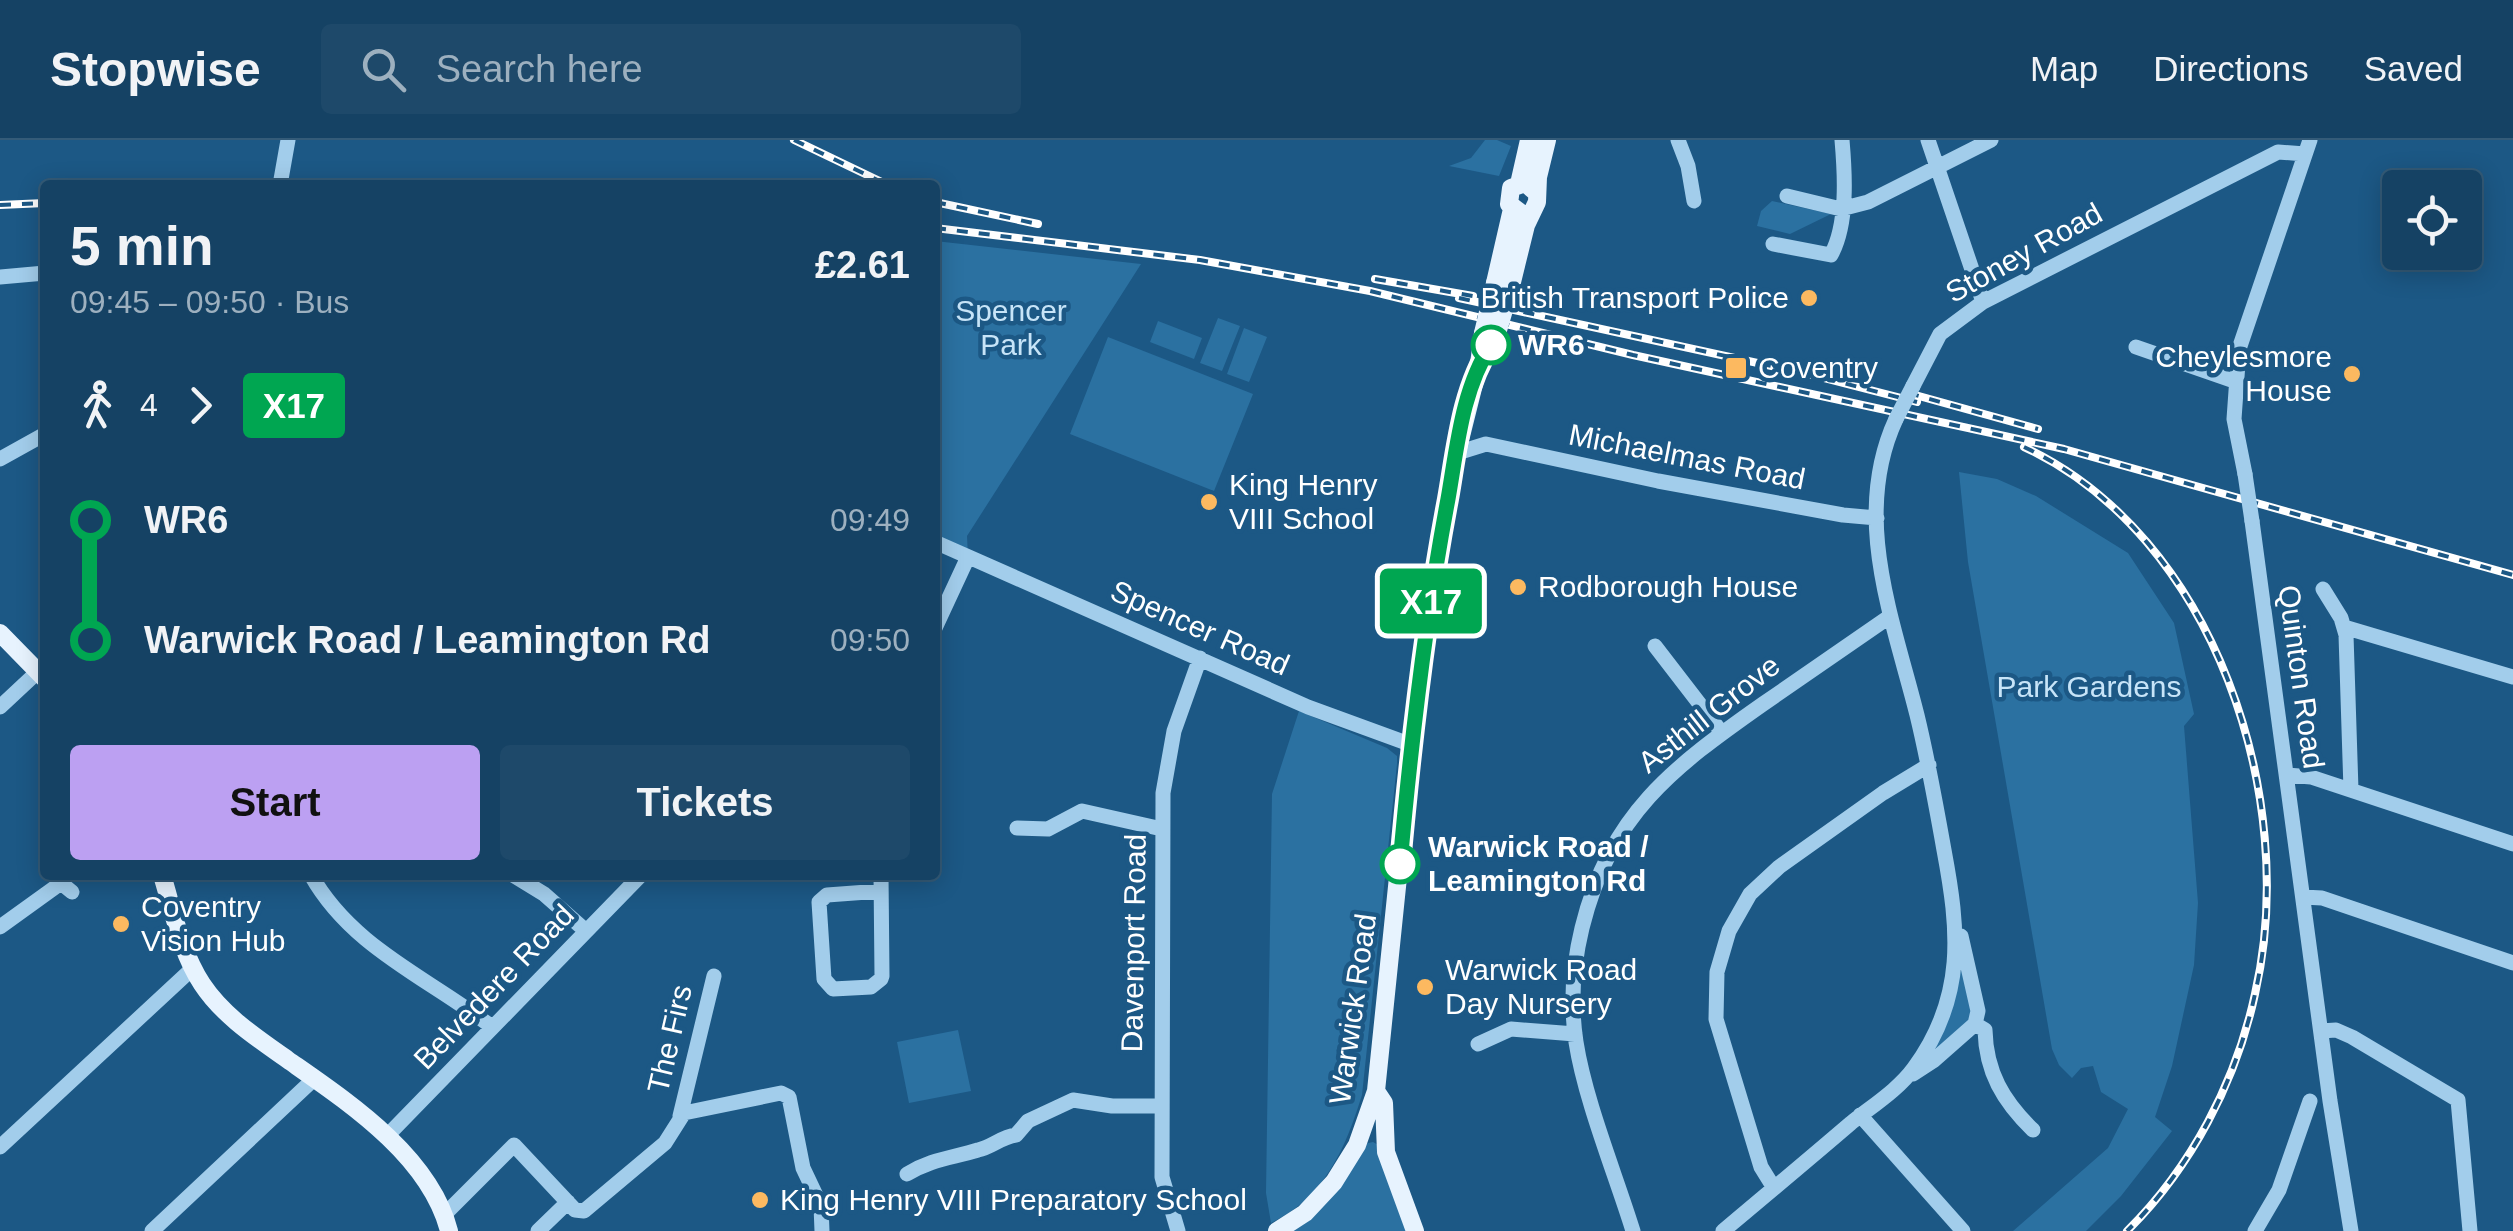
<!DOCTYPE html>
<html lang="en">
<head>
<meta charset="utf-8">
<style>
	:root { --surface:#154264; --page:#1e496a; --text:#f1f3f6; --muted:#9db0bf; --line:#345b78; --accent:#bca0f2 }
	body { margin:0; font-family:Helvetica,sans-serif; background:var(--page); color:var(--text); height:100vh; display:flex; flex-direction:column; font-size:38px; white-space:nowrap }
	* { box-sizing:border-box; margin:0 }
	p { font-size:32px; color:var(--muted) }
	.icon { flex:none; width:55px; height:55px; fill:none; stroke:currentColor; stroke-width:2; stroke-linecap:round; stroke-linejoin:round }
	.map { position:relative; flex:1; overflow:hidden }
	.drawer { position:absolute; left:40px; top:40px; width:900px; height:700px; display:flex; flex-direction:column; background:var(--surface); border-radius:10px; box-shadow:0 5px 25px #0003,0 0 0 2px var(--line) }
	.drawer>* { flex:none }
	.badge { padding:0 20px; border-radius:8px; font-size:35px; line-height:65px }
	.tools { position:absolute; left:2382px; top:30px; display:grid; gap:20px }
	.tools a { display:grid; place-items:center; width:100px; height:100px; border-radius:10px; background:var(--surface); box-shadow:0 5px 25px #0003,0 0 0 2px var(--line); font-size:50px }
	.map>.badge { position:absolute; translate:-50% -50%; box-shadow:0 0 0 5px #fff }
	.legs { display:flex; align-items:center; gap:15px; height:110px; padding:0 30px; font-size:32px }
	.legs p { margin-inline-start:auto }
	.summary { display:flex; align-items:center; justify-content:space-between; height:170px; padding:0 30px }
	h1 { font-size:55px; font-weight:700; line-height:75px }
	.primary-button { display:flex; gap:20px; margin-top:auto; padding:20px 30px }
	.primary-button a { flex:1; height:115px; border-radius:10px; background:var(--accent); color:#111; font-size:40px; font-weight:700; line-height:115px; text-align:center }
	.primary-button a+a { background:var(--page); color:var(--text) }
	ul { padding:0 30px; list-style:none }
	li { display:flex; align-items:center; gap:35px; height:120px; font-size:38px }
	li i { display:grid; place-items:center; width:15px; height:100%; margin:0 12px; background:currentColor }
	li i::after { content:''; width:25px; height:25px; margin:-12px; border:8px solid; border-radius:50%; background:var(--surface) }
	li p { margin-inline-start:auto }
	li:first-child i { background:linear-gradient(#0000 50%,currentColor 0) }
	li:last-child i { background:linear-gradient(currentColor 50%,#0000 0) }
	header { display:flex; align-items:center; gap:60px; box-sizing:border-box; height:140px; padding:0 50px; background:var(--surface); border-bottom:2px solid var(--line) }
	header strong { font-size:48px }
	nav { display:flex; gap:55px; margin-inline-start:auto; font-size:35px }
	.search { width:700px; height:90px; background:var(--page); display:flex; align-items:center; gap:25px; box-sizing:border-box; padding:0 35px; border-radius:10px; color:var(--muted); font-size:38px }
	.map>svg:first-child { display:block }
	.green { fill:#2b71a1 }
	.lines { fill:none; stroke-linecap:round; stroke-linejoin:round }
	.minor { stroke:#a2cdeb; stroke-width:15 }
	.major { stroke:#e7f3fe; stroke-width:18 }
	.rail-casing { stroke:#fff; stroke-width:8 }
	.rail { stroke:#1c5885; stroke-width:4; stroke-dasharray:11; stroke-linecap:butt }
	.minor-bridge { stroke:#a2cdeb; stroke-width:15 }
	.major-bridge { stroke:#e7f3fe; stroke-width:18 }
	.line-1-casing { stroke:#fff; stroke-width:22 }
	.line-1 { stroke:#00a651; stroke-width:15 }
	.poi-dot { fill:#fcb960; stroke:#1c5885; stroke-width:4 }
	.stop-1-dot { fill:#fff; stroke:#00a651; stroke-width:5 }
	.labels { text-anchor:middle; stroke-width:9; stroke-linejoin:round; paint-order:stroke }
	.street-label { font-size:30px; fill:#fff; stroke:#1c5885 }
	.poi-label { font-size:30px; fill:#fff; stroke:#1c5885; text-anchor:start }
	.park-label { font-size:30px; fill:#c7e4f8; stroke:#1c5885 }
	.stop-label { font-size:30px; font-weight:bold; fill:#fff; stroke:#1c5885; text-anchor:start }
</style>
</head>
<body>
<header>
<strong>Stopwise</strong>
<div class="search"><svg class="icon" aria-label="search" viewBox="0 0 24 24"><circle cx="10" cy="10" r="6"/><path d="M15 15l6 6"/></svg>Search here</div>
<nav><a>Map</a><a>Directions</a><a>Saved</a></nav>
</header>
<div class="map">
<svg width="2513" height="1091" viewBox="0 0 2513 1091">
	<rect width="100%" height="100%" fill="#1c5885"/>
	<path class="green" d="M1485,0H1497L1511,6L1499,36L1449,26L1471,18Z
		M1772,61L1831,74L1790,94L1757,86L1761,71Z
		M935,101L1141,124L967,396L968,417L935,402Z
		M1218,178L1240,186L1222,231L1200,223Z
		M1158,181L1202,198L1194,219L1150,202Z
		M1244,188L1267,197L1249,242L1227,234Z
		M1108,197L1253,254L1214,351L1070,294Z
		M1959,332L1997,339L2036,356L2128,413L2174,483L2194,574L2184,586L2198,763L2194,825L2172,926L2155,977L2172,991L2121,1056L2086,1091H2013L2108,1008L2128,969L2101,952L2093,926L2081,928L2072,938L2059,925L2052,909L1968,422Z
		M1299,571L1387,608L1397,616V624L1362,955C1345,1009 1325,1057 1271,1083L1266,1053L1272,654Z
		M1963,820L1974,877L1930,918L1951,872Z
		M958,890L971,951L909,963L897,902Z
		M1373,1002L1382,1007L1415,1091H1277L1364,1004Z"/>
	<g class="lines">
		<path class="minor" d="M1678,0L1688,26L1694,61
			M1928,0L1983,162
			M280,45L288,0
			M1787,56L1841,69L1868,62L1991,0
			M1773,104L1831,115C1848,84 1845,34 1842,0
			M0,137L45,133
			M2136,207L2234,241
			M1913,246L1940,194L1983,162L2278,12L2305,14
			M1457,313L1486,304L1658,341L1843,375L1877,378
			M0,319L45,294
			M2245,334L2234,279L2239,209L2310,0
			M2252,381L2330,961L2351,1091
			M935,402L1308,567L1412,605
			M2323,449L2341,478L2346,495L2351,650
			M2344,487L2513,537
			M935,488L968,417
			M1655,506L1722,593
			M0,567L45,525
			M2287,635L2311,637L2513,704
			M1017,688L1048,689L1082,671L1162,689
			M311,735C352,808 429,838 492,887
			M513,735L544,754L586,791
			M881,735L882,836L881,839L871,847L833,849L824,839L819,762L827,755L881,751
			M2303,757L2322,758L2513,823
			M0,787L61,743L72,752
			M1961,796L1978,871L1975,884
			M1975,884L1985,890C1986,932 2003,961 2033,990
			M2321,891L2336,890L2352,897L2458,960L2470,1091
			M1478,904L1511,889L1575,894
			M1913,934L1933,921L1975,884
			M1860,975L1963,1091
			M680,976L714,836
			M386,997L641,735
			M0,1007L193,828
			M907,1034C931,1019 952,1018 978,1010C992,1007 1001,997 1016,995L1028,981L1073,960L1112,966H1160
			M1774,1048L1761,1027L1716,879L1717,832L1729,791L1750,754L1779,727L1883,653L1929,625
			M445,1074L514,1005L575,1070L584,1071L665,1003L684,973L781,953L789,957L803,1028L821,1066L822,1091
			M152,1091L315,938
			M538,1091L568,1062
			M1178,1091L1162,1037L1163,653L1174,591L1200,518
			M1633,1091C1615,1033 1585,960 1576,902C1570,863 1573,825 1582,788C1610,674 1672,628 1763,564C1805,535 1847,506 1889,477
			M1723,1091C1766,1055 1809,1019 1851,983C1872,966 1898,950 1914,928C1966,857 1959,790 1944,710C1936,665 1928,620 1917,575C1893,479 1851,376 1896,279
			M2255,1091L2279,1050L2310,961"/>
		<path class="major" d="M1519,44L1529,0
			M1521,73L1509,64L1511,48L1525,43L1537,53
			M1495,143L1512,69
			M1511,146L1526,85L1537,62L1538,37L1547,0
			M0,493L45,539
			M162,735C173,771 181,812 202,844C223,876 257,898 288,920C348,962 430,1016 449,1091
			M1376,951L1384,963L1386,1012L1415,1091
			M1277,1091L1305,1073L1334,1042L1357,1005L1376,951L1409,630L1431,459L1452,332L1479,224L1483,193"/>
		<g class="rail-casing">
			<path id="rail" d="M794,0L888,45
				M935,62L1038,84
				M0,65L45,63
				M935,88L1200,120L1370,151L1633,215L2064,309L2513,435
				M1375,139L1473,156
				M1459,158L1804,233L1917,262
				M1908,253L2038,289
				M2024,307C2215,396 2300,658 2255,854C2236,942 2191,1028 2127,1091"/>
		</g>
		<use href="#rail" class="rail"/>
		<path class="minor-bridge" d="M1896,279L1913,246
			M2245,334L2252,381"/>
		<path class="major-bridge" d="M1483,193L1495,143
			M1496,197L1511,146"/>
	</g>
	<g class="lines">
		<g class="line-1-casing">
			<path id="line-1" d="M1400,724C1411,602 1425,480 1448,359C1457,308 1462,249 1491,205"/>
		</g>
		<use href="#line-1" class="line-1"/>
	</g>
	<g class="poi-dot">
		<circle cx="1809" cy="158" r="10"/>
		<rect x="1724" y="216" width="24" height="24" rx="5"/>
		<circle cx="2352" cy="234" r="10"/>
		<circle cx="1209" cy="362" r="10"/>
		<circle cx="1518" cy="447" r="10"/>
		<circle cx="121" cy="784" r="10"/>
		<circle cx="1425" cy="847" r="10"/>
		<circle cx="760" cy="1060" r="10"/>
	</g>
	<g class="stop-1-dot">
		<circle cx="1491" cy="205" r="18"/>
		<circle cx="1400" cy="724" r="18"/>
	</g>
	<g class="labels">
		<g class="street-label">
			<text transform="translate(2024 113) rotate(-29)" y="10">Stoney Road</text>
			<text transform="translate(1687 317) rotate(11)" y="10">Michaelmas Road</text>
			<text transform="translate(1200 488) rotate(24)" y="10">Spencer Road</text>
			<text transform="translate(2301 537) rotate(82)" y="10">Quinton Road</text>
			<text transform="translate(1709 574) rotate(-38)" y="10">Asthill Grove</text>
			<text transform="translate(1134 803) rotate(-89)" y="10">Davenport Road</text>
			<text transform="translate(494 847) rotate(-46)" y="10">Belvedere Road</text>
			<text transform="translate(1353 869) rotate(-82)" y="10">Warwick Road</text>
			<text transform="translate(670 899) rotate(-77)" y="10">The Firs</text>
		</g>
		<g class="poi-label">
			<text x="1789" y="168" text-anchor="end">British Transport Police</text>
			<text x="2332" y="227" text-anchor="end">Cheylesmore<tspan x="2332" dy="34">House</tspan></text>
			<text x="1758" y="238">Coventry</text>
			<text x="1229" y="355">King Henry<tspan x="1229" dy="34">VIII School</tspan></text>
			<text x="1538" y="457">Rodborough House</text>
			<text x="141" y="777">Coventry<tspan x="141" dy="34">Vision Hub</tspan></text>
			<text x="1445" y="840">Warwick Road<tspan x="1445" dy="34">Day Nursery</tspan></text>
			<text x="780" y="1070">King Henry VIII Preparatory School</text>
		</g>
		<g class="park-label">
			<text x="1011" y="181">Spencer<tspan x="1011" dy="34">Park</tspan></text>
			<text x="2089" y="557">Park Gardens</text>
		</g>
		<g class="stop-label">
			<text x="1518" y="215">WR6</text>
			<text x="1428" y="717">Warwick Road /<tspan x="1428" dy="34">Leamington Rd</tspan></text>
		</g>
	</g>
</svg>
<div class="tools">
<a><svg class="icon" aria-label="locate" viewBox="0 0 24 24"><circle cx="12" cy="12" r="6"/><path d="M12 2v4M12 18v4M2 12h4M18 12h4"/></svg></a>
</div>
<b class="badge" style="left:1431px;top:461px;background:#00a651;color:#fff">X17</b>
<section class="drawer">
<div class="summary"><div><h1>5 min</h1><p>09:45 – 09:50 · Bus</p></div><b>£2.61</b></div>
<div class="legs"><svg class="icon" aria-label="walk" viewBox="0 0 24 24"><circle cx="13" cy="4" r="2"/><path d="M13 8l-2 6 4 7M11 14l-3 7M7 12l3-4h3l4 4"/></svg>4<svg class="icon" aria-label="forward" viewBox="0 0 24 24"><path d="M9 5l7 7-7 7"/></svg><b class="badge" style="background:#00a651;color:#fff">X17</b></div>
<ul>
<li><i style="color:#00a651"></i><b>WR6</b><p>09:49</p></li>
<li><i style="color:#00a651"></i><b>Warwick Road / Leamington Rd</b><p>09:50</p></li>
</ul>
<div class="primary-button"><a>Start</a><a>Tickets</a></div>
</section>
</div>
</body>
</html>
